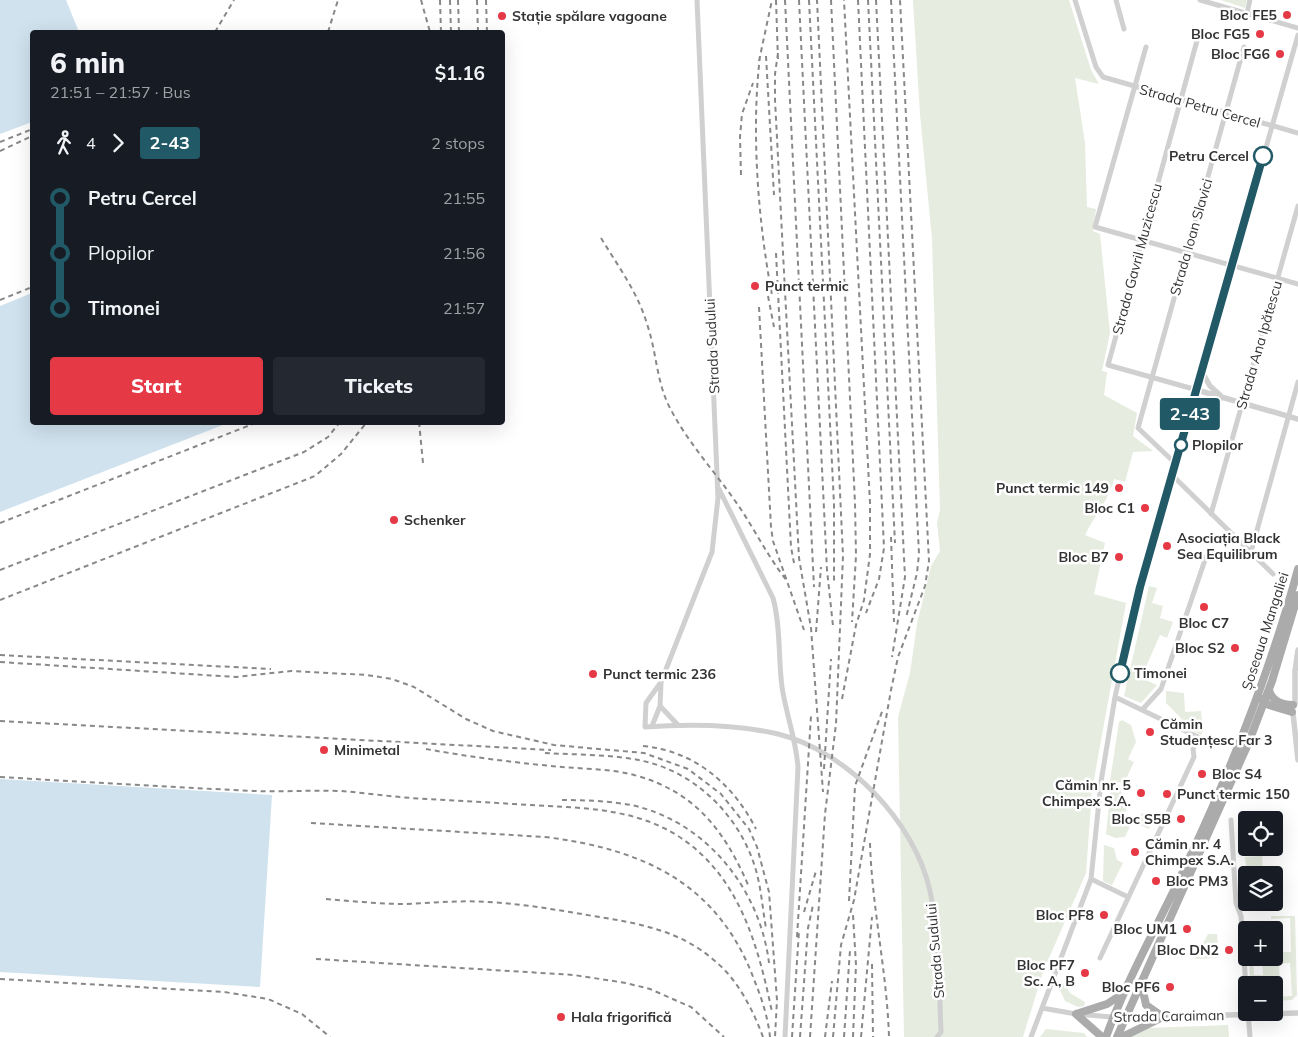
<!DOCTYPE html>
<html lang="en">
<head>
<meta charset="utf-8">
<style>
	:root { --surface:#171b24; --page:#242831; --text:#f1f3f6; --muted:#9ea1a6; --accent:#e63946 }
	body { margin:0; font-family:Mulish,sans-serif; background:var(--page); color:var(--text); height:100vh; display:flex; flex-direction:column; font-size:19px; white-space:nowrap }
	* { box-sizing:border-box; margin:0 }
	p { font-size:16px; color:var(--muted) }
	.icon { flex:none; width:28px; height:28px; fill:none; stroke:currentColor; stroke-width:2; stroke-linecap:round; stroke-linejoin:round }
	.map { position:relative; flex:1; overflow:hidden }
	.side { position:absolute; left:30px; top:30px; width:475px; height:395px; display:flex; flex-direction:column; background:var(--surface); border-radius:5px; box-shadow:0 5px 20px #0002 }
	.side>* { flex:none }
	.badge { padding:0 10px; border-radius:4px; font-size:18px; line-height:32px }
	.buttons { position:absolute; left:1238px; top:811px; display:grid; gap:10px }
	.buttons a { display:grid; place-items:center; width:45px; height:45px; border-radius:5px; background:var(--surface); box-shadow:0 5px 20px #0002; font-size:25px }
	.map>.badge { position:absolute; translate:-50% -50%; box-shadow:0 0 0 2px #fff }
	.legs { display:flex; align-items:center; gap:8px; height:55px; padding:0 20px; font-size:16px }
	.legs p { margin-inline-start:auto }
	.summary { display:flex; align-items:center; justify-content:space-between; height:85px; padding:0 20px }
	h1 { font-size:28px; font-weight:800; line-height:38px }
	.primary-button { display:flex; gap:10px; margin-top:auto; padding:10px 20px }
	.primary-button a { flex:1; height:58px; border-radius:5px; background:var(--accent); color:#fff; font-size:20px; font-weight:800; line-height:58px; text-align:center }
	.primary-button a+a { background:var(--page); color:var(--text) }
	ul { padding:0 20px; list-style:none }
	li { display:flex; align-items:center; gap:18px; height:55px; font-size:19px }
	li i { display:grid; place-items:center; width:8px; height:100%; margin:0 6px; background:currentColor }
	li i::after { content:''; width:12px; height:12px; margin:-6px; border:4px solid; border-radius:50%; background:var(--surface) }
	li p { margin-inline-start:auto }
	li:first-child i { background:linear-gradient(#0000 50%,currentColor 0) }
	li:last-child i { background:linear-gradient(currentColor 50%,#0000 0) }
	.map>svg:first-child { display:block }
	.green { fill:#e6ecdf }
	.water { fill:#cfe2ee }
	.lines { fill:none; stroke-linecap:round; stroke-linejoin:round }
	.minor { stroke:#d0d0d0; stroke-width:5 }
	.tertiary { stroke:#d0d0d0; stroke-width:5.5 }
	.primary { stroke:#ababab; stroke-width:8 }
	.rail { stroke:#888; stroke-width:2; stroke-dasharray:5 4; stroke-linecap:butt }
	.line-1-casing { stroke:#fff; stroke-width:11 }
	.line-1 { stroke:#215967; stroke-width:8 }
	.poi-dot { fill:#e63946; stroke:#fff; stroke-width:2 }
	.stop-1-dot { fill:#fff; stroke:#215967; stroke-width:2.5 }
	.labels { text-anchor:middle; stroke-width:5; stroke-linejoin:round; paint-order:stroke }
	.poi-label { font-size:14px; font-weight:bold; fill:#333; stroke:#fff; text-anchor:end }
	.street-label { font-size:14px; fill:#333; stroke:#fff }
	.stop-label { font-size:14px; font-weight:bold; fill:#333; stroke:#fff; text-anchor:start }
</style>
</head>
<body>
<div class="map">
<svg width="1298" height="1037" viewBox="0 0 1298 1037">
	<rect width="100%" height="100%" fill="#fff"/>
	<path class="green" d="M913,0H1069L1091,70L1099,84L1075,78L1085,143L1087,207L1096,209L1093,231L1100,234L1110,333L1102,371L1107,372L1104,395L1137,413L1133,436L1153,451L1133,452L1125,482L1114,479C1109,500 1094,516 1085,535L1105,543L1094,594L1126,603L1092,790L1086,873L1043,972L1023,1037H904L898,717L910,673L917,624L931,566L940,551L937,523L940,510L932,239L920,114Z
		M1221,0H1247L1245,8Z
		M1149,586L1157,588L1152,603L1163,606L1160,618L1173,622L1167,638L1160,635L1141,678L1157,685L1141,703L1124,696Z
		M1166,691L1184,693L1185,712L1201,711L1203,731L1201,735L1179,724L1181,718L1166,703Z
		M1122,720L1131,725L1136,742L1128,759L1134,762L1124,783L1110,781L1119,722Z
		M1111,787L1120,790L1129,803L1122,820L1131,824L1125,837L1115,838L1106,834Z
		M1142,813L1153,817L1149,829L1138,824Z
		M1245,844L1246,848H1266V854L1246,855Z
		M1104,845L1114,848L1117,860L1123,863L1112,885L1103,881Z
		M1262,856L1263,875H1247L1245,857Z
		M1271,916H1295L1297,995L1292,1000L1274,1001V997L1292,996L1290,963L1279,964L1280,987L1274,988V985H1250L1249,958H1253L1254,975H1263L1262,958H1274V930H1258L1278,929L1279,952H1291L1290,918L1271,919Z
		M1208,934H1217L1219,958L1195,959Z
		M1060,983L1065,984L1070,993L1085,1002L1084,1006L1078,1007L1065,1001L1059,988Z
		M1228,1025L1229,1037H1127L1148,1028Z
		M1046,1029L1084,1033L1087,1037H1040Z"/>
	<path class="water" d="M0,0H66L79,32H32V122L0,134Z
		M32,293V422L228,423L0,512V306Z
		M0,779L272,795L260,987L0,972Z"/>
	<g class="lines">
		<path class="minor" d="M697,0L718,498L712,552L661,682L646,703L645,727C689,724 735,724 778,734C847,751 915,822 930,891C940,937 939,985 941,1032L937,1037
			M1075,0L1096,67L1103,77L1298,133
			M1116,0L1124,29
			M1200,0L1298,28
			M1247,13L1250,0
			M1146,47L1095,227L1298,284
			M1197,390L1108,365L1198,37
			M1176,464L1138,428L1244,47
			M1172,475L1273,574
			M719,489L773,598C781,627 778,657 782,687C786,714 796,739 798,767L785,1037
			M1211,514L1298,206
			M1251,552L1298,382
			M1115,697L1142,710L1161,689L1206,557
			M660,706L678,725
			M652,726L660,706L661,683
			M1231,820L1236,903L1241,916L1246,987
			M1091,879L1128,897
			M1100,958L1194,757L1193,749L1198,737L1142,710
			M1042,1008L1076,1014L1124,1018
			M1248,1012L1250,1037
			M1031,1037L1091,879L1101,782L1115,697L1137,601L1298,35"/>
		<path class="tertiary" d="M1202,372L1210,386L1220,395
			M1197,390L1298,419
			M1191,409L1205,402L1221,398
			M1295,704V671L1298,650
			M1293,713L1298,760
			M1124,1018L1298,1013"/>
		<path class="primary" d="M1269,690C1272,701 1282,705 1293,705
			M1261,699L1269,705L1292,712
			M1141,982L1146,1005L1163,1017
			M1076,1014L1107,1004L1124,993
			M1076,1014L1102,1037
			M1106,1037C1128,976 1162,918 1189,859C1233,765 1271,669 1298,569
			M1117,1037L1248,744L1272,681L1298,595
			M1122,1037L1163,1017"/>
		<path class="rail" d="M421,0L430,32
			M440,0L441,32
			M450,0L451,32
			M458,0L459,32
			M477,0L478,32
			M486,0L487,32
			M776,0L778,60
			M785,0L814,587
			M799,0L827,570L833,626
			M809,0L834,504V584
			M831,0L855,503L856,556L852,622
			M858,0L884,548L879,579L866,613
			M868,0L895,543
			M876,0L905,577L892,657
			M891,0L919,554L917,573L906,618
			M215,32L234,0
			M328,32L338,0
			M778,53L775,74V100L799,558L811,628L823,792
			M760,56C751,131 758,221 772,295
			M766,56L774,195
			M759,61L772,0
			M0,142L30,130
			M0,151L32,136
			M741,175L740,137L742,114L753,83
			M601,238C618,266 638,293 647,324C657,353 656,381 670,408C689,445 719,476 742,511C757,534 769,558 787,581
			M776,253L791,547L794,563
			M768,296L774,327
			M0,300L32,287
			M759,307L771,527L773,541L804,630
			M419,422L423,463
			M0,523L258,422
			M891,537L894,622
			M0,570L304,452L328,437L340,422
			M0,600L315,476L341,454L367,422
			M816,632L821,567
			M0,655L271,669
			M0,662L236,677L291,671L367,675L392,679L414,687L466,719L493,731L554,745L644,753L688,769L721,794L749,829L757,847L769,892L777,1000L775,1037
			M842,699L856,625L864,600L870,554V503L844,0
			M0,721L551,750
			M643,746C695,751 733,784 756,829
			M426,749C470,757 518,763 562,767C586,769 611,769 634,775C695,791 725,831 749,887
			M545,753C577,755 612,754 643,761C694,772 736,813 753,861C761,883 762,906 766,928
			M824,769L831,659
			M0,777C85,782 170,787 255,791C283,792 311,790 340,791C369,793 399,798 429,799C463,801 497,803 531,805C582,808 634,808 678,836C739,875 758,945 772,1012
			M562,800C585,800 609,801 631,805C706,821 760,889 769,963
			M311,823L545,837C643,849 719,883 755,982C762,999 768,1018 770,1037
			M870,843C872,908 887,972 889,1037
			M326,899C352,901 379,904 405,904C433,903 460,900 488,902C524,904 558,910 593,916C637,923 680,930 715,961C738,980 753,1010 763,1037
			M849,901L855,786L883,709
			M804,912L816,871
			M797,937L811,716
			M316,959L574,975L626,983L650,989L691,1007L724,1037
			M872,964L873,1037
			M0,979L224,992L268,999L302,1014L330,1037
			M792,1037L799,931
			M800,1037L808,928L813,905
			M810,1037L825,814L836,724L843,556L817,0
			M825,1037L832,981
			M833,1037L841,945L854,900L891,690L898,657L925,586L929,561L900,0
			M844,1037L850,950
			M853,1037L856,965L853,915
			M861,1037L872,917"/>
	</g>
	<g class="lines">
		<g class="line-1-casing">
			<path id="line-1" d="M1120,673L1140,587L1263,156"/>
		</g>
		<use href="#line-1" class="line-1"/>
	</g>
	<g class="poi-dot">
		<circle cx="1287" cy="15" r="5"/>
		<circle cx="502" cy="16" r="5"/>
		<circle cx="1260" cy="34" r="5"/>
		<circle cx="1280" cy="54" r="5"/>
		<circle cx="755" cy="286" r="5"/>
		<circle cx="1119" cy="488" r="5"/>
		<circle cx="1145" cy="508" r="5"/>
		<circle cx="394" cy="520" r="5"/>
		<circle cx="1167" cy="546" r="5"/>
		<circle cx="1119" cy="557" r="5"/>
		<circle cx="1204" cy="607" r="5"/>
		<circle cx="1235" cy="648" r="5"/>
		<circle cx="593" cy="674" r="5"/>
		<circle cx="1150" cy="732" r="5"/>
		<circle cx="324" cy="750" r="5"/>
		<circle cx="1202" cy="774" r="5"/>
		<circle cx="1141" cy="793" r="5"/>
		<circle cx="1167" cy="794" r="5"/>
		<circle cx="1181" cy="819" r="5"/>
		<circle cx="1135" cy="852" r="5"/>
		<circle cx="1156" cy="881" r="5"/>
		<circle cx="1104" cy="915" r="5"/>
		<circle cx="1187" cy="929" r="5"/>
		<circle cx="1229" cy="950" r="5"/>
		<circle cx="1085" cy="973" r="5"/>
		<circle cx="1170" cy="987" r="5"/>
		<circle cx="561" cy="1017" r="5"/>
	</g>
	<g class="stop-1-dot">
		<circle cx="1263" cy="156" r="9"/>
		<circle cx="1181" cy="445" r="6"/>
		<circle cx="1120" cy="673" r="9"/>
	</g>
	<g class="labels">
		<g class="poi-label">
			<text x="1277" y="20">Bloc FE5</text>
			<text x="512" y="21" text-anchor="start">Stație spălare vagoane</text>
			<text x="1250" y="39">Bloc FG5</text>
			<text x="1270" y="59">Bloc FG6</text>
			<text x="765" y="291" text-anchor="start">Punct termic</text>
			<text x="1109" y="493">Punct termic 149</text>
			<text x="1135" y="513">Bloc C1</text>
			<text x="404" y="525" text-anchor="start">Schenker</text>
			<text x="1177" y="543" text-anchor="start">Asociația Black<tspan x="1177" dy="16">Sea Equilibrum</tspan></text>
			<text x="1109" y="562">Bloc B7</text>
			<text x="1204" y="628" text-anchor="middle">Bloc C7</text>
			<text x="1225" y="653">Bloc S2</text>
			<text x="603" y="679" text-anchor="start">Punct termic 236</text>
			<text x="1160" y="729" text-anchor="start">Cămin<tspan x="1160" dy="16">Studențesc Far 3</tspan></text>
			<text x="334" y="755" text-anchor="start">Minimetal</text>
			<text x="1212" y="779" text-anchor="start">Bloc S4</text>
			<text x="1131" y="790">Cămin nr. 5<tspan x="1131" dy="16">Chimpex S.A.</tspan></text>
			<text x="1177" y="799" text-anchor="start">Punct termic 150</text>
			<text x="1171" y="824">Bloc S5B</text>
			<text x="1145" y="849" text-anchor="start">Cămin nr. 4<tspan x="1145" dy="16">Chimpex S.A.</tspan></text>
			<text x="1166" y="886" text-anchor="start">Bloc PM3</text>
			<text x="1094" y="920">Bloc PF8</text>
			<text x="1177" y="934">Bloc UM1</text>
			<text x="1219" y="955">Bloc DN2</text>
			<text x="1075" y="970">Bloc PF7<tspan x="1075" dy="16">Sc. A, B</tspan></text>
			<text x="1160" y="992">Bloc PF6</text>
			<text x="571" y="1022" text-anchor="start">Hala frigorifică</text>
		</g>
		<g class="street-label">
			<text transform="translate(1200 106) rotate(16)" y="5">Strada Petru Cercel</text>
			<text transform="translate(1191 237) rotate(-74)" y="5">Strada Ioan Slavici</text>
			<text transform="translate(1137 259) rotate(-75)" y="5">Strada Gavril Muzicescu</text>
			<text transform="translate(1259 345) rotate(-74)" y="5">Strada Ana Ipătescu</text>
			<text transform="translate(712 346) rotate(-93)" y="5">Strada Sudului</text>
			<text transform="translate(1265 631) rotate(-72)" y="5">Șoseaua Mangaliei</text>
			<text transform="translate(935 951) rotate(-95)" y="5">Strada Sudului</text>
			<text transform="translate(1169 1016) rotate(-1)" y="5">Strada Caraiman</text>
		</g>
		<g class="stop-label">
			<text x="1249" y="161" text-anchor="end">Petru Cercel</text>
			<text x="1192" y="450">Plopilor</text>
			<text x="1134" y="678">Timonei</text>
		</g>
	</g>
</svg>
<div class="buttons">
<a><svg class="icon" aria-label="locate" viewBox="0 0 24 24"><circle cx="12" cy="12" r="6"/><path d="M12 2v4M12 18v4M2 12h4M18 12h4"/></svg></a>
<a><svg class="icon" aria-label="layers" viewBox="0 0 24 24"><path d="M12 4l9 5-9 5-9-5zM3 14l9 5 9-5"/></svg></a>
<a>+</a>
<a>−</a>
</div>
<b class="badge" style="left:1190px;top:414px;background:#215967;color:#fff">2-43</b>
<section class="side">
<div class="summary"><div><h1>6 min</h1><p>21:51 – 21:57 · Bus</p></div><b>$1.16</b></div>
<div class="legs"><svg class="icon" aria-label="walk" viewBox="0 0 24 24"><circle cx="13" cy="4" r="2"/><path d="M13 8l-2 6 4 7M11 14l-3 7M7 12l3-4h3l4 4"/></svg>4<svg class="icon" aria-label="forward" viewBox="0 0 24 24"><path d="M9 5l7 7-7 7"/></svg><b class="badge" style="background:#215967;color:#fff">2-43</b><p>2 stops</p></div>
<ul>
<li><i style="color:#215967"></i><b>Petru Cercel</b><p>21:55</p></li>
<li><i style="color:#215967"></i><span>Plopilor</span><p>21:56</p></li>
<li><i style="color:#215967"></i><b>Timonei</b><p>21:57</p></li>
</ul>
<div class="primary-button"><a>Start</a><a>Tickets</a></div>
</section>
</div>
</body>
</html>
